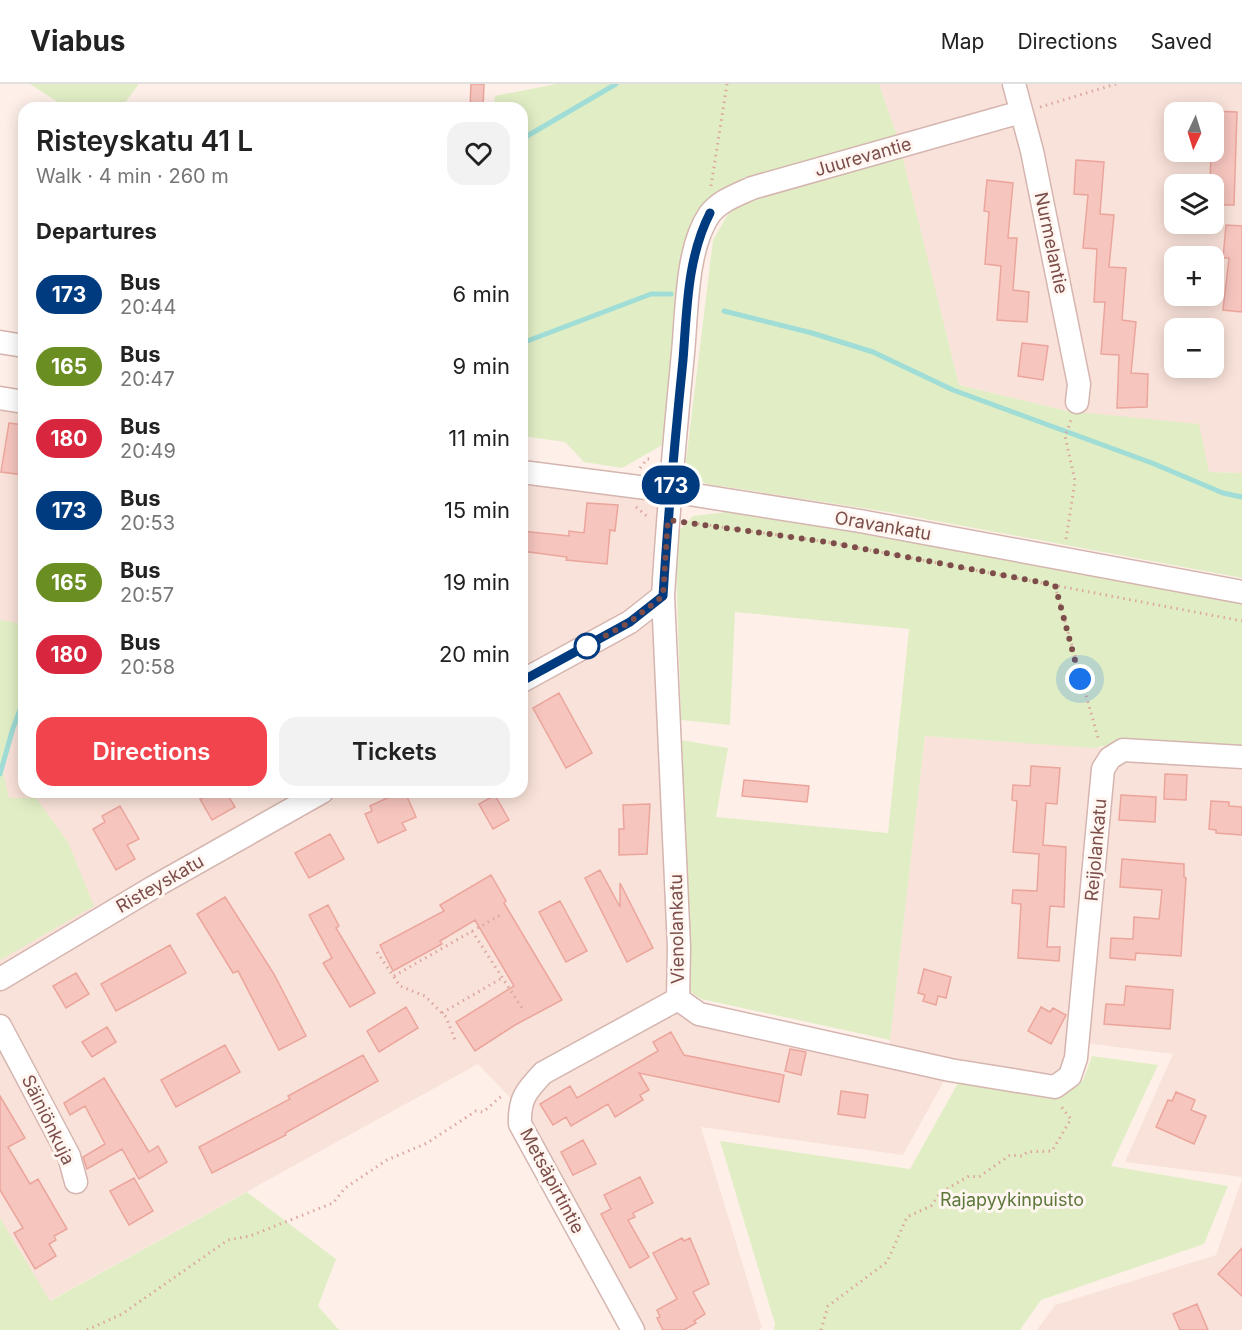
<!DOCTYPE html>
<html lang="en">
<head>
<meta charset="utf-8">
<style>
	:root { --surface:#fff; --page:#f2f2f2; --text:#222; --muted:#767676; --line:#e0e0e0; --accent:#f2444d }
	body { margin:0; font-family:Inter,sans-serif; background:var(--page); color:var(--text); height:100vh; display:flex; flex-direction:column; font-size:22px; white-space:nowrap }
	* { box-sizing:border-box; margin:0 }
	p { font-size:20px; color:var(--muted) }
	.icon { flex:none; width:33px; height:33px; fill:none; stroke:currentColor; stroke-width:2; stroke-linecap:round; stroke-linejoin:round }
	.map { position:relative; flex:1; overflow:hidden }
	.sheet { position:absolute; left:18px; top:18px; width:510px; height:696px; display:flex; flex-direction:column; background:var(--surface); border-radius:18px; box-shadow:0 3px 15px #0003 }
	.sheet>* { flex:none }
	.badge { padding:0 12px; border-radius:20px; font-size:21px; line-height:39px }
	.needle { width:39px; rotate:184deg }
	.buttons { position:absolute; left:1164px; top:18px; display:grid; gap:12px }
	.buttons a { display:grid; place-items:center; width:60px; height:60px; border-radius:12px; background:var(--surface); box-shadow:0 3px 15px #0003; font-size:30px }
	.you { position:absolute; width:30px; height:30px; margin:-15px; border:4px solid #fff; border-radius:50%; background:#1a73e8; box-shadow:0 0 0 9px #1a73e833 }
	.map>.badge { position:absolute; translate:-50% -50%; box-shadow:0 0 0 3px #fff }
	h2 { padding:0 18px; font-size:22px; line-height:54px }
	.round { display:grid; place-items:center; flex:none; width:63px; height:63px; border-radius:18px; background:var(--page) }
	.overview { display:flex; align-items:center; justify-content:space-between; height:102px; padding:0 18px }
	h1 { font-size:28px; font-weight:600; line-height:45px }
	.button { display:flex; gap:12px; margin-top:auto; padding:12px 18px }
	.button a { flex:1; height:69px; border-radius:18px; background:var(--accent); color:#fff; font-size:24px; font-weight:600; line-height:69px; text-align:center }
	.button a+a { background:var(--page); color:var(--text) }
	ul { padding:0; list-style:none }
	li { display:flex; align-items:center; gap:18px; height:72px; padding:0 18px }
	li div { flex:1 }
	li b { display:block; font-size:22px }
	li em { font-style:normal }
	li .badge { min-width:66px; font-weight:700; text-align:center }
	header { display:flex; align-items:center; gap:36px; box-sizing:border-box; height:84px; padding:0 30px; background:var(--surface); border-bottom:2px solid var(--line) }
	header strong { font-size:28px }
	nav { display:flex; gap:33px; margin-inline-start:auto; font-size:21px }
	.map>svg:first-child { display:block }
	.residential { fill:#f9e2d9; fill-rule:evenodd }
	.green { fill:#e1eec5 }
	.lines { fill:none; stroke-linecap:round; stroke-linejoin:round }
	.stream { stroke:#a0ddd6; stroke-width:5 }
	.building { fill:#f6c5be; stroke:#eba59c; stroke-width:1.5 }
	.minor-casing { stroke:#d5b5af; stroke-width:25 }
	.path { stroke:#dca7a0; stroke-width:3; stroke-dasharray:1.5 4.5; stroke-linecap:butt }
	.minor { stroke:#fff; stroke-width:22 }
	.line-casing { stroke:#fff; stroke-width:14 }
	.line { stroke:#003b80; stroke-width:9 }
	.walk { stroke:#7c4d49; stroke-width:6; stroke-dasharray:0 10.8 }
	.stop-dot { fill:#fff; stroke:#003b80; stroke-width:3 }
	.labels { text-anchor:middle; stroke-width:6; stroke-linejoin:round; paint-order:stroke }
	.street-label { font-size:18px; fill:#7c4d49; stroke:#fff6f1 }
	.park-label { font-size:18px; fill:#5c773a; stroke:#fff6f1 }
</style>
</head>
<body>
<header>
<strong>Viabus</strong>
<nav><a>Map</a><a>Directions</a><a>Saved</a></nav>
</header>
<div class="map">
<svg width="1242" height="1246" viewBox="0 0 1242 1246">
	<rect width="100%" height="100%" fill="#fef0e9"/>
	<path class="residential" d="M879,0H1242V389L1209,388L1067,327L959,301L897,52ZM1174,28H1214V68H1174ZM1174,100H1214V140H1174ZM1174,172H1214V212H1174ZM1174,244H1214V284H1174Z
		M0,314L24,318V708H522V388L670,407L678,915L888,971L925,652L1242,673V1093L1125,1078L1173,970L1083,959L1070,992L950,986L903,1071L701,1043L762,1244L758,1246H633L519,1023L478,980L49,1217L0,1134Z
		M1242,1095V1246H1037L1055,1221L1216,1171Z"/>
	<path class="green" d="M30,0H139L121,24H67Z
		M556,0H879L897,52L737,98L704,124L666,359L622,384L584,378L565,358L522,352V24H494L495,12Z
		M901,67L959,301L1067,327L1199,340L1209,388L1242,389V494L888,428L707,400L693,393L686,377L713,156L731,125L754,114Z
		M726,428L837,444L984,470L1242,519V665L1127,657L1095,664L925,652L890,956L701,915L686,905L681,656L728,664L716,733L888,749L909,545L735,528L730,641L681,636L675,451L693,432Z
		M0,536L24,540V622L19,625L2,684L9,714H36L68,758L94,822L0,876Z
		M1092,972L1158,981L1111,1082L1228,1102L1204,1160L1041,1216L1020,1246H774L775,1240L720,1057L910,1085L958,999L1058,1015L1083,996Z
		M247,1108L336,1175L318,1222L339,1246H0V1134L50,1217Z"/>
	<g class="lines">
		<path class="stream" d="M522,55L616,0
			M724,227L812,249L873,268L953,306L1152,379L1223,409L1242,413
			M522,259L651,210H671
			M0,690L13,644L24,616"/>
	</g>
	<path class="building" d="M471,0H484L483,24H470Z
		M1214,27L1237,28L1234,121H1214V100H1210L1211,68H1214Z
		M1076,76L1104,78L1100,130L1114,131L1109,183L1126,184L1122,236L1136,238L1131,289L1148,290L1147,323L1117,324L1119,271L1101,270L1105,218H1094L1097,165L1083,164L1088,111L1074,110Z
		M987,96L1013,99L1008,154H1017L1013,206L1029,208L1027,238L997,236L1001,182L985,180L989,128L984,127Z
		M1226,141L1242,142V228L1223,226L1229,174H1223Z
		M1022,259L1048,262L1043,296L1018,292Z
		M9,339L24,341V391L1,388Z
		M587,419L618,421L615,447L610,446L607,480L566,476L567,473L522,467V447L569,452V447L584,449Z
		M559,609L592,669L566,684L533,624Z
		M1031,682L1060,684L1057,720L1046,719L1043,761L1066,763L1064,823L1050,822L1047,863H1060L1059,877L1018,874L1021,820L1012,819L1013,806L1037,807L1039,770L1013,768L1017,717L1012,716L1013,701L1030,702Z
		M1165,690L1187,691L1186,716L1164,715Z
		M744,696L809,702L807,718L742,712Z
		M213,708H226L235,723L212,736L200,715Z
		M400,708H405L416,733L402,739L406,746L378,759L365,730L372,727L370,722Z
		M495,711L509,736L493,745L479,720Z
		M1121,711L1156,713L1155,738L1119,736Z
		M1211,717L1229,718V722L1242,723V751L1216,749V746L1209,745Z
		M650,720L647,770L619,771V745H624L623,721Z
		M120,722L139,755L127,761L135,775L116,786L93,745L105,738L102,732Z
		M330,750L344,775L309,794L295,769Z
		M1122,775L1184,780V793L1186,794L1181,872L1136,869L1135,876L1110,874L1111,854L1133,855L1134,833L1159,835L1162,806L1120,803Z
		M600,786L620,823V799L653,864L627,878L585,794Z
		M491,791L506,817L504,819L562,916L515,941L475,967L456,938L514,902L475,836L440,857L442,860L393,887L380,861L444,827L440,821Z
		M225,813L274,890L306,952L279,966L238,887L233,889L197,830Z
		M560,817L587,867L566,878L539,828Z
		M328,821L339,842L336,844L375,909L350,923L323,879L332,874L309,831Z
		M170,861L186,889L116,927L101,900Z
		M924,885L951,893L946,914L938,912L936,921L923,917L925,911L918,909Z
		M76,889L89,910L66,924L53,902Z
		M1126,902L1173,906L1170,945L1104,940L1106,920L1124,921Z
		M406,923L418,944L379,968L367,947Z
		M1041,923L1050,928L1053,924L1066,931L1051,960L1028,947Z
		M107,943L116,958L92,973L82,958Z
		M671,948L684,971L784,991L779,1018L639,989L649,1006L640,1011L643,1016L615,1033L608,1020L571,1042L566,1033L553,1041L540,1020L570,1002L577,1014L658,967L653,958Z
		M225,961L240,988L176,1023L161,996Z
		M790,965L806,968L801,991L785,987Z
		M363,971L378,997L285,1049L286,1051L212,1089L199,1063L290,1015L288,1012Z
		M104,994L149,1068L158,1062L167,1078L139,1095L122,1065L87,1085L83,1073L105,1060L85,1022L70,1031L64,1019Z
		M841,1007L868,1011L865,1034L838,1030Z
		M1176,1008L1195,1016L1191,1026L1206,1032L1194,1060L1156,1043L1168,1016L1172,1017Z
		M0,1012L25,1054L8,1063L30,1100L38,1095L67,1145L54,1152L56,1156L49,1160L56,1172L35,1185L14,1149L23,1144L0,1106Z
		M583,1056L596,1080L573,1091L561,1068Z
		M640,1093L653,1119L633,1129L635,1133L628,1136L649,1173L630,1184L601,1130L611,1125L604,1111Z
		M134,1094L153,1127L129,1141L110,1107Z
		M682,1154L684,1157L690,1154L709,1200L693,1208L705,1230L694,1237L696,1239L684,1246H663L657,1234L660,1233L657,1226L677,1215L653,1169Z
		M1242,1164V1212L1218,1190Z
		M1197,1220L1208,1246H1180L1173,1230Z"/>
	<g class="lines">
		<g class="minor-casing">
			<path id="minor" d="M1014,0L1032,67L1079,300L1077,318
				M0,258L24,262
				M0,314L24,318
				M522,388L670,407L860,437L1242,508
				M663,512L679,863L678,915
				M522,597L630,538L663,512C668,431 675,350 683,269C687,228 686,165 709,131C719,117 737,111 752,104L1021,28
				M0,895L152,804L322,708
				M678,915L699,930L950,986L1055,1003L1070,992L1076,974L1103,685L1110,674L1123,666L1242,673
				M0,942L69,1072L76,1098
				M633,1246L520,1040C519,1015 526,1007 543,989L678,915"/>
		</g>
		<path class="path" d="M1040,23L1116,0
			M711,102L727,0
			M640,384L647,375H653
			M636,423L649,434
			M686,438L827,458L1242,537
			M1066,455L1075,397L1065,352L1071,336
			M1055,502L1099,657
			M472,847L522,924
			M377,868L400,902L425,912L446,933L455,956
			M394,892L502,830
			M442,929L502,894
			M87,1246L122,1230L228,1156L250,1152L333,1119L345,1104L387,1076L427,1059L476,1027L483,1028L504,1010
			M821,1246L828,1222L887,1178L907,1133L931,1122L940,1109L969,1092L979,1093L1010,1071L1023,1072L1027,1068L1052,1067L1071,1035L1060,1021"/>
		<use href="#minor" class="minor"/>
	</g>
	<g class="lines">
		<g class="line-casing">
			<path id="line" d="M522,597L630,538L663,512C668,433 675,354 683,276C687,226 687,174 710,129"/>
		</g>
		<use href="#line" class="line"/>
		<path class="walk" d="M587,562L630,538L663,512L668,436L827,458L1055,501L1080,595"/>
	</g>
	<circle class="stop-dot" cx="587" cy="562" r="12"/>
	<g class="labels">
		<g class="street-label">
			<text transform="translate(863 73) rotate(-16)" y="6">Juurevantie</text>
			<text transform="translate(1051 159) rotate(78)" y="6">Nurmelantie</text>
			<text transform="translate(883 442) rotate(10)" y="6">Oravankatu</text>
			<text transform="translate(1096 766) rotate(-85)" y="6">Reijolankatu</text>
			<text transform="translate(160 800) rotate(-30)" y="6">Risteyskatu</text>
			<text transform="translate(677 845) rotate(-91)" y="6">Vienolankatu</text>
			<text transform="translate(48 1036) rotate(64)" y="6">Säiniönkuja</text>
			<text transform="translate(552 1097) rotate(62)" y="6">Metsäpirtintie</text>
		</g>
		<g class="park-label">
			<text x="1012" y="1122">Rajapyykinpuisto</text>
		</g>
	</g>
</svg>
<div class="buttons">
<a><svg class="needle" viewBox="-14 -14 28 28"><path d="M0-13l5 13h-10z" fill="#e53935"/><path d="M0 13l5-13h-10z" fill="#767676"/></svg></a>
<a><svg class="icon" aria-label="layers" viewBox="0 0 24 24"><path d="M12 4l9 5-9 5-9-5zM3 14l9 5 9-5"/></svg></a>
<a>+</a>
<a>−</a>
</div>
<div class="you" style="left:1080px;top:595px"></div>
<b class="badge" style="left:671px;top:401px;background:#003b80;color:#fff">173</b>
<section class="sheet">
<div class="overview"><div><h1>Risteyskatu 41 L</h1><p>Walk · 4 min · 260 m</p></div><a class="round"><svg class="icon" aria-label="heart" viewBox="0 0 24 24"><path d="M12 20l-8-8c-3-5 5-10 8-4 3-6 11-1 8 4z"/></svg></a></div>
<h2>Departures</h2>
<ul>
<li><span class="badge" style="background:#003b80;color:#fff">173</span><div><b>Bus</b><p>20:44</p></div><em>6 min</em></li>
<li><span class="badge" style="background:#6b8e23;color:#fff">165</span><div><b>Bus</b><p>20:47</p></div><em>9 min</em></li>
<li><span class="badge" style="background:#d7263d;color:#fff">180</span><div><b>Bus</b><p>20:49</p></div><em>11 min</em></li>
<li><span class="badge" style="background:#003b80;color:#fff">173</span><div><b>Bus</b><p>20:53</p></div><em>15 min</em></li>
<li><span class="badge" style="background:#6b8e23;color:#fff">165</span><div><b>Bus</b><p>20:57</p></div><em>19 min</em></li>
<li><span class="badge" style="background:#d7263d;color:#fff">180</span><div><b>Bus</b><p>20:58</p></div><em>20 min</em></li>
</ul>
<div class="button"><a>Directions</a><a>Tickets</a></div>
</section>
</div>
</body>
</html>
